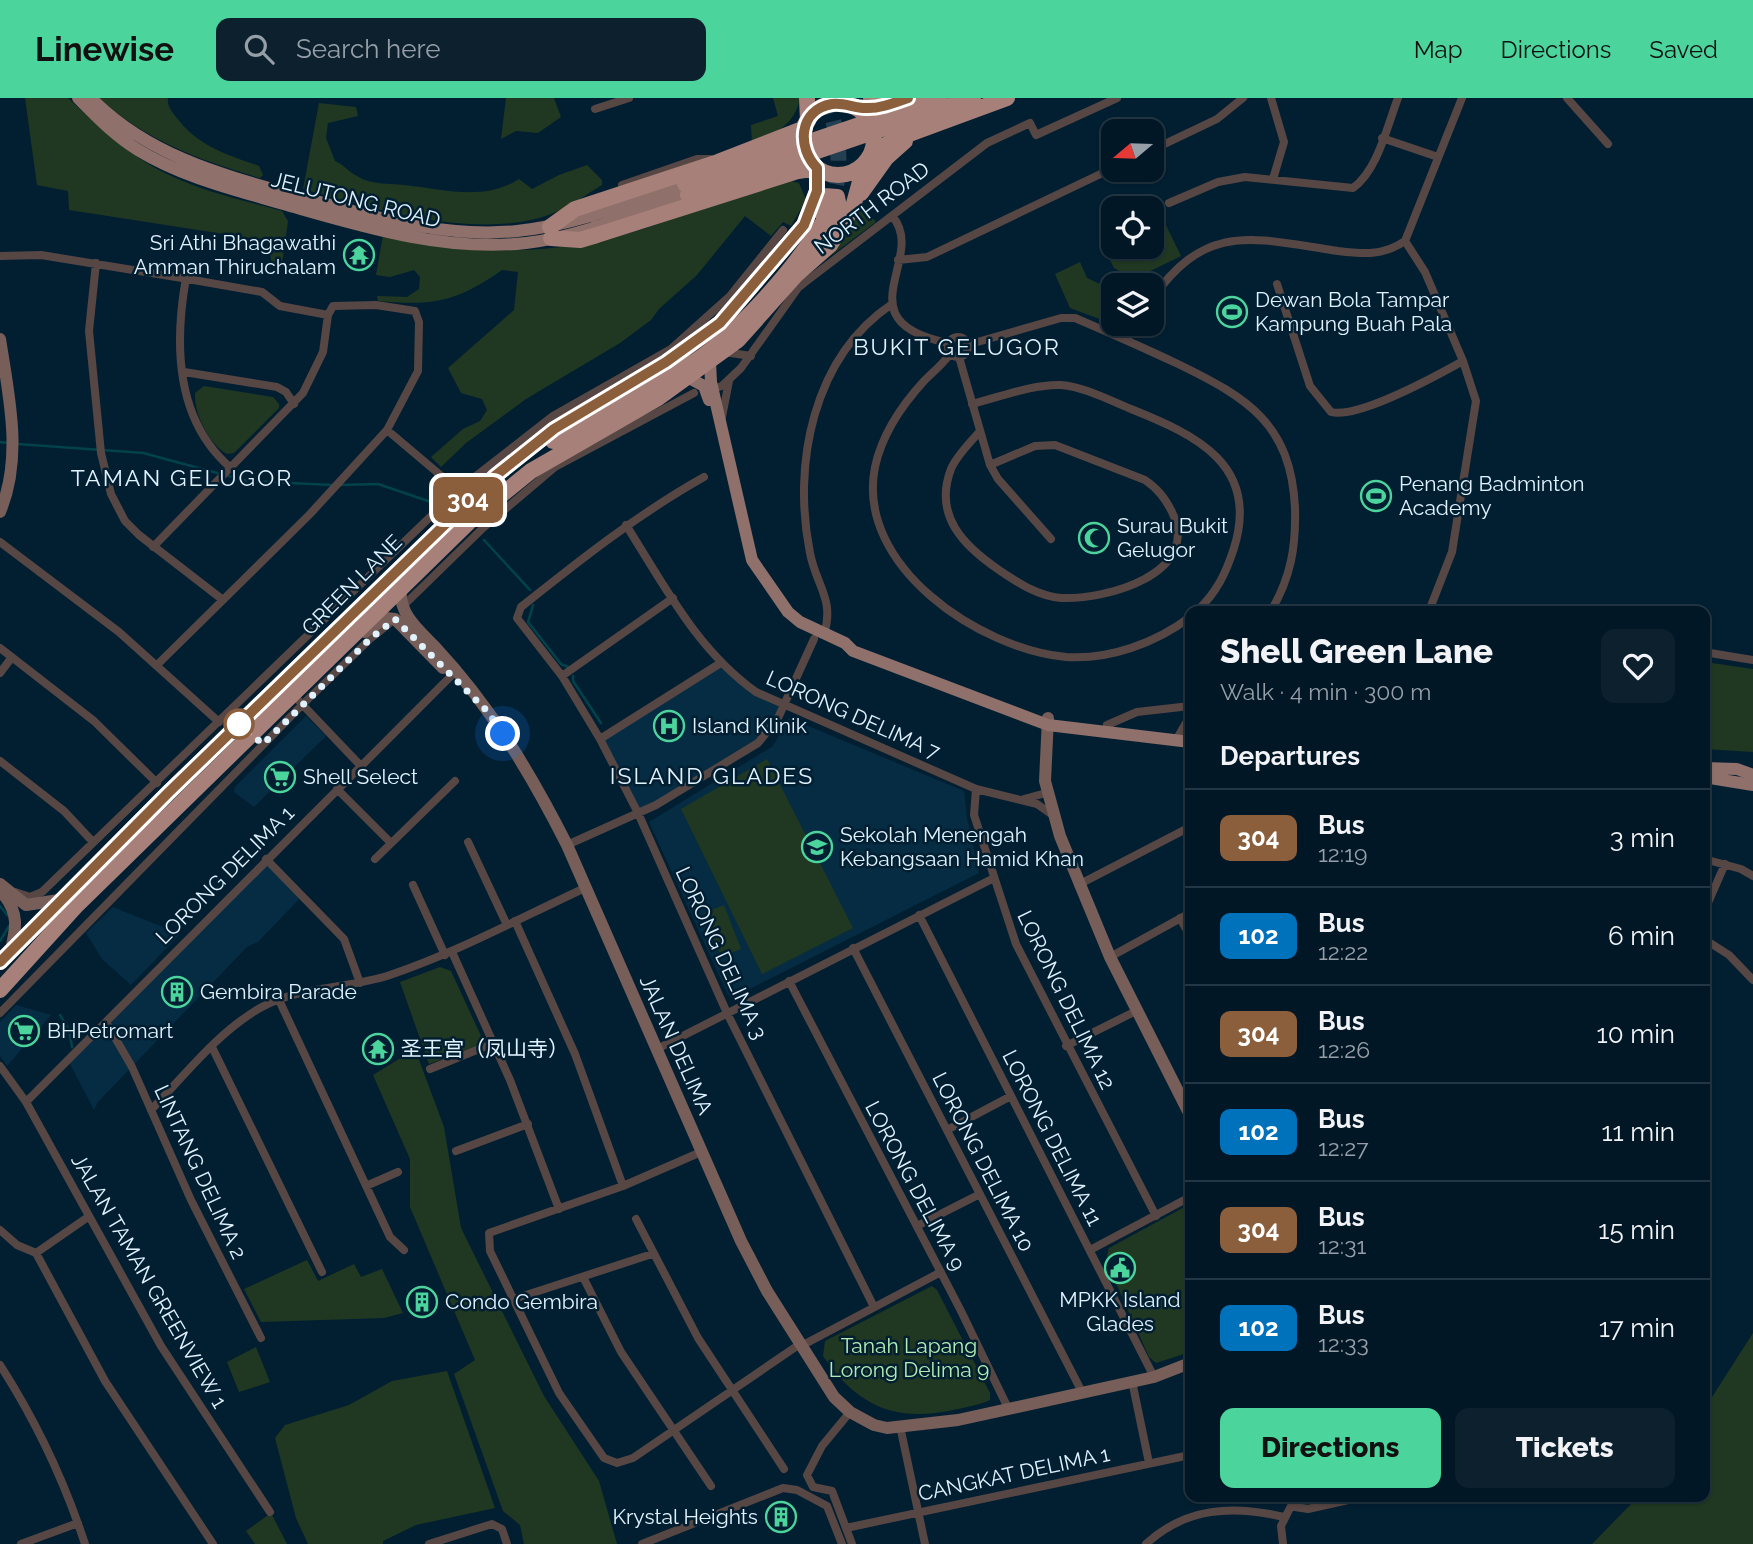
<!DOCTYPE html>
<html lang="en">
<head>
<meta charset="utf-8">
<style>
	:root { --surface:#021726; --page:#0c202e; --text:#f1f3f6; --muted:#969fa7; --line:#233643; --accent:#4bd49b }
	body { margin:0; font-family:Raleway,"Noto Sans SC",sans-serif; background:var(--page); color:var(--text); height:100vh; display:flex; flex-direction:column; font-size:26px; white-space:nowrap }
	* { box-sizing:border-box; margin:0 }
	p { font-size:23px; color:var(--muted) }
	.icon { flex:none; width:38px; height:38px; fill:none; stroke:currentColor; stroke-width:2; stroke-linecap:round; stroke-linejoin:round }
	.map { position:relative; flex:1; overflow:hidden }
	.panel { position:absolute; left:1185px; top:508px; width:525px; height:896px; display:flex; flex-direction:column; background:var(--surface); border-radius:14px; box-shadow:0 2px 5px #0004,0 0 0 2px var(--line) }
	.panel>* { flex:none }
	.badge { padding:0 14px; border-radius:10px; font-size:24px; line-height:46px }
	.needle { width:46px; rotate:251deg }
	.tools { position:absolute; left:1101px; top:21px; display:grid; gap:14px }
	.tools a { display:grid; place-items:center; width:63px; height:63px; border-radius:14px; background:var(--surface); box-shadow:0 2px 5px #0004,0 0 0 2px var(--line); font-size:35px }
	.you { position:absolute; width:35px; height:35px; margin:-18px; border:5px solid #fff; border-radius:50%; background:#1a73e8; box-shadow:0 0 0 10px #1a73e833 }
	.map>.badge { position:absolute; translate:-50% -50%; box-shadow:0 0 0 4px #fff }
	h2 { padding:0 35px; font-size:26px; line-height:63px }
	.round { display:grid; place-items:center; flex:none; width:74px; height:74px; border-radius:14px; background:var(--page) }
	.headline { display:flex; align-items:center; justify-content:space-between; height:119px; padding:0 35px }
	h1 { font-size:33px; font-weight:800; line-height:52px }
	.primary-button { display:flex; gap:14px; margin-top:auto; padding:14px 35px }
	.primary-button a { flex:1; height:80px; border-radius:14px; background:var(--accent); color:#111; font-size:28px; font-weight:800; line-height:80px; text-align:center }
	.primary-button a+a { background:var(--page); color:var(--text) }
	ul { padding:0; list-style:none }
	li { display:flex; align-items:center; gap:21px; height:98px; padding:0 35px; border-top:2px solid var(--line) }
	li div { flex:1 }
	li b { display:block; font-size:26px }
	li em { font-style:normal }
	li .badge { min-width:77px; font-weight:700; text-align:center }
	header { display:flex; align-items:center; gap:42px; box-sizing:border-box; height:98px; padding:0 35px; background:var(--accent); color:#111 }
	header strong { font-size:33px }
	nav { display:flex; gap:38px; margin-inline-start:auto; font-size:24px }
	.search { width:490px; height:63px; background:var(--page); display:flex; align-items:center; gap:18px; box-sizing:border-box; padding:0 24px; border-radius:14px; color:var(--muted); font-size:26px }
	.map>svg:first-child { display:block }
	.built { fill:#052c43 }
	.green { fill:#203821 }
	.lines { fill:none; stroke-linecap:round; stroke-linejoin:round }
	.stream { stroke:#02424a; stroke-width:2.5 }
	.highway-tunnel { stroke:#233f51; stroke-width:16; stroke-dasharray:16 8; stroke-linecap:butt }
	.street { stroke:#574744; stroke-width:8 }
	.secondary { stroke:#775e59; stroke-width:12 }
	.primary { stroke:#90706a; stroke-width:12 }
	.highway { stroke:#a78079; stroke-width:16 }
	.highway-bridge { stroke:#a78079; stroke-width:16 }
	.line-casing { stroke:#fff; stroke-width:16 }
	.line { stroke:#8b5e3c; stroke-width:10 }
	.walk { stroke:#e1f2ff; stroke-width:7; stroke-dasharray:0 12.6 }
	.stop-dot { fill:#fff; stroke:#8b5e3c; stroke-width:3.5 }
	.labels { text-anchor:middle; stroke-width:5; stroke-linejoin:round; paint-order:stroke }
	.street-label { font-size:21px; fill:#e1f2ff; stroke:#021f32 }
	.poi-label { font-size:21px; fill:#e1f2ff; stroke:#021f32; text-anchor:start }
	.park-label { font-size:21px; fill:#b0eeb1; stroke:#021f32 }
	.neighbourhood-label { font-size:23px; letter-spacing:2px; fill:#e1f2ff; stroke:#021f32 }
</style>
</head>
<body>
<header>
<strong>Linewise</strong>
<div class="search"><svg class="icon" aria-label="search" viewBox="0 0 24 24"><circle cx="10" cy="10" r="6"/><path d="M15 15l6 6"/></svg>Search here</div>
<nav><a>Map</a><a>Directions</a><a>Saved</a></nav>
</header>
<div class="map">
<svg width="1753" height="1446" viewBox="0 0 1753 1446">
	<rect width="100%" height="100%" fill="#021f32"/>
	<path class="built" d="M719,566L784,608L758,645L638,715L600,641Z
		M306,618L326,638L254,709L234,694L235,689Z
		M789,620L964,693L967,720L979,775L732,900L728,897L649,724L773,648Z
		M266,761L302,798L258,844L247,849L98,1004L94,1012L68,962Z
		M113,809L180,836L131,887L102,861L86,835Z
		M16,907L51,917L7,968L0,958V924Z"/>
	<path class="green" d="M25,0H68C91,21 113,43 139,60C182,89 234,100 282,113L288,123L282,166H272L268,146L262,142L69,112L68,93L37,87Z
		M99,0H168C167,8 171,12 176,19C198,48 225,56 259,68L263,77L260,80C200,62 146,43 99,0Z
		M506,0H554L561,19L538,35L516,33L501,41Z
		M773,0H800C795,27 775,35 752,46L751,27L778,18Z
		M319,5L356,9L358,18L328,25L326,40L335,63C345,67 348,74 357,78C371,87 388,85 404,87C443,91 484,104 519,81L532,91L559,77L587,67L602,82V87C587,96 572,107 556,114C485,145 373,111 303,91Z
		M788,82L799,85L806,102L791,128L783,124L771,138L745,118L697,177L659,211L651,222L620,245L526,301L466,345L441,369L431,359L463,331L480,323L487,312L482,301L461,295L448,270L514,212L518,174L502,172C457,204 432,208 378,203L377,198L407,199L419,191L420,179L414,172L390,179L376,177L383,137C476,158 555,159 646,130C693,115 740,92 788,82Z
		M862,108L876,124L814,170L839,146Z
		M1160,115L1181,158L1134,181L1114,170L1105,152L1113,148L1152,149V120Z
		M1080,164L1087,180L1113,192V226H1129L1124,230L1070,210L1055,176Z
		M204,288L273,299L279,306V310L234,355L227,356C209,346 194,316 195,295Z
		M1705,564L1753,571V654L1705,651Z
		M767,661L853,830L762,876L681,711Z
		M724,807L741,851L721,859L704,815Z
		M440,869L451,873L481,938L479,947L429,966L400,884Z
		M415,951L444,1029L461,1130L544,1298L599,1383L617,1446H524L520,1427L503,1413L454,1276L475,1262L410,1109V1061L373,977Z
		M1190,1106V1254L1156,1265L1149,1259L1106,1163L1109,1150Z
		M307,1162L318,1183L354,1166L361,1179L382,1171L403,1215L384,1220L261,1224L244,1191Z
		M932,1188L937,1192L990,1295V1302C980,1307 966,1309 953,1312C894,1325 857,1307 823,1258L825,1243Z
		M1753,1235V1446H1592L1639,1398H1704L1705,1310Z
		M256,1249L270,1284L239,1294L227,1264Z
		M447,1273L495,1410L416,1427L383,1443V1446H308L296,1420L275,1340L285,1327L349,1307L392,1283Z
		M271,1415L287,1446H255L246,1433Z"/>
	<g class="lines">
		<path class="stream" d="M0,344L8,345
			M18,346L143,355L247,383L332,387
			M339,387L378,386L434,405
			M484,442L530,492
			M533,507L528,524L561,566L568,569
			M573,578V583L601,625
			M0,808L8,818
			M0,843L9,828
			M60,917L69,932L72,949"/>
		<path class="highway-tunnel" d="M827,0C839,39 844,70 830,110"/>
		<path class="street" d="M1271,0L1284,44L1273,81
			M1567,0L1608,46
			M595,11L629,0
			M1382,40L1438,59
			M1152,52L1217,21L1243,0
			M622,87L697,61H710
			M1169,105L1218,84L1245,79L1353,90C1378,72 1387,28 1398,0
			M892,118C929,159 840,223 948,245
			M1405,143L1425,174L1463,263L1476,303L1452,454L1429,513
			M0,158L41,157L182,180L262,194L280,208L328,217
			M898,162L927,159L1113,70
			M96,165L89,233L101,355L111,396L125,423L139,437L223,502
			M186,180C174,247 176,323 231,370
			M1277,186L1310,288L1331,314C1358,321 1438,277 1463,263
			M1152,201C1207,122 1255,141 1338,153C1363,156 1383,158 1405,143L1462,0
			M948 249a10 10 0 1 1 20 0a10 10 0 1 1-20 0Z
			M1127,242L1136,226
			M967,247L1061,220H1075C1110,235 1144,250 1178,266C1248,300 1291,326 1295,410C1296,449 1291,479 1271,513
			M724,254L751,258
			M950,256C943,266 933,274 924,283C902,307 882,336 875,369C855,468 980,551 1066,559C1109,562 1156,545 1190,519
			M959,259L990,367L998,381L1051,441
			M184,274L277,289L286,294L294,306
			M712,291L722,288L741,270L798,190L808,182L987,45L1030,25L1036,37L1117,0
			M972,306C1000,299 1032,286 1061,287C1085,289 1109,302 1131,311C1196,337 1260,367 1234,450C1226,475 1217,494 1197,513
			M722,319L729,283
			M387,332L458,392
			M980,333C970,345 957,357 951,371C933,418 964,448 999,472C1017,484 1037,498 1061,500C1106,502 1202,476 1172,414C1165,400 1158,391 1145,382L1055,347L1035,348L990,367
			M704,379C638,416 580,462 521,509L517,520L562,578L600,641L638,715L727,915L874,1209
			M626,427C664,487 697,552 756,594L976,691L1037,706L1054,718
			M0,444L119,534L219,624
			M153,449L303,295L323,254L328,217L333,208L376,207L415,213L419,224L418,273L387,332L310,416L158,566
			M402,509L483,430L555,369L694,295
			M824,536C835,502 816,487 810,455C792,366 813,259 892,206
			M0,550L94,623L157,685
			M1704,554L1753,562
			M0,575L12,559
			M562,578L673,500
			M299,603L360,667
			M1107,627L1137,614L1190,608
			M600,641L719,566
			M1176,642L1190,618
			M0,663L64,713L93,744
			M337,691L391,745
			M976,691L974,717L1016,846L1156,1118
			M1024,701L1046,695
			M468,744L507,827
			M567,747L656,707L758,645L778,620L814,541
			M266,761L344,841L360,885
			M375,761L455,683
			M1704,761L1741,771L1753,778
			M413,787L445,857
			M1078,787L1190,729
			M15,794L30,799L42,794L458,392L553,318L671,251L730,198L783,132
			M1704,814L1725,766
			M919,817L1154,1279
			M1180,820L1190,838
			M515,823L575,956L623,1088
			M1704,841L1729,857L1753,882
			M853,850L1082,1294
			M452,854L510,982L559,1111
			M1110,859L1190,815
			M789,883L961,1213L1008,1310
			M279,902L390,1139L404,1152
			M0,915L302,607L370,541L395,521
			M106,924L132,969L191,1102L261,1240
			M1066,948L1136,913
			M212,949L322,1174
			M657,951L992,781
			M0,968L26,1004L161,1248L270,1414
			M430,971L494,945
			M26,1004L451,578
			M151,1012C185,977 218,934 260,910C299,888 348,891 390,877C458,854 520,820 585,790
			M947,1032L1011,998
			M456,1053L528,1026
			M701,1054L623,1088L489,1135L490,1153L559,1295L604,1360L617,1365L633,1360L800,1246
			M366,1088L398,1074
			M636,1121L698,1240L784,1371
			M917,1128L980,1096
			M0,1132L17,1147L36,1155L88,1119
			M1090,1152L1190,1099
			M36,1155L105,1283L213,1446
			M583,1179L621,1254L711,1388
			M514,1201L652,1156
			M801,1248L941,1174
			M0,1267C36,1323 64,1382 85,1446
			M1132,1283L1149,1365
			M850,1314L822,1348L807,1377L813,1389L832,1393L852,1446
			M900,1328L925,1446
			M1289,1398L1295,1409L1308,1411L1366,1398
			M846,1430L1190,1357
			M21,1446L78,1425
			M429,1446L492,1426L502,1431L507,1446
			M642,1446L783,1390L797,1392L827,1408L842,1446
			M1146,1446C1186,1409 1233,1407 1284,1419
			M1283,1446L1281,1428L1292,1406"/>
		<path class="secondary" d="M0,241C9,299 23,359 0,414
			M401,490C398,517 420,533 437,551C491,609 531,676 567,747L741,1143L767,1193L834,1299L850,1314L874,1327L887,1330L958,1322L1154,1279L1190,1265
			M365,534L385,520L395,521L443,570
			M1048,620L1045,683L1060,738L1110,859L1190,1017
			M0,786L26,807L59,802
			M4,797C19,816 16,830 11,852"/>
		<path class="primary" d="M78,0C97,19 115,38 138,52C184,80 236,92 287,107C364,129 445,154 526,145C582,138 635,115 688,97
			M91,0C151,61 230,79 309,101C377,120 445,140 517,133C575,127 630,105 685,86
			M710,264L711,284L752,462L788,514L800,524L845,545L853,553L1048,627L1190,644
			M689,280L704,288L709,302
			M1704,670L1737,671L1753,677
			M1704,679L1753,687"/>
		<path class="highway" d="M807,0L808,23
			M871,0L899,3
			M802 41a36 36 0 1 1 72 0a36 36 0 1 1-72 0Z
			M889,26V14L899,3
			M869,59L893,42L1007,0
			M861,95L886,60L905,43
			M817,112L824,98L837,99L840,114L834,124
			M550,129L575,111L718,64L805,30
			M553,343C594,315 642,295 685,270C735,240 802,164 830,112
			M0,864L168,695L495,378L554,331L666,265L720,225L804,127L817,93V70L798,73L597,137L580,142L551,140
			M0,892L77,807L473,420L531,373L658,300L738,242L796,177L830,147L853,109L865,65"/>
		<path class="highway-bridge" d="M685,86L939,0
			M688,97L973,0"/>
	</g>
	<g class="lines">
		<g class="line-casing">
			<path id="line" d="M0,864L168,695L495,378L554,331L666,264L720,225L804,127L817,93V70C797,50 798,12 832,6C843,4 854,10 865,10C879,11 894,5 908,0"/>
		</g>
		<use href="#line" class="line"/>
		<path class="walk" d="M239,626L263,646L370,541L395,521L488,614L503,636"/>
	</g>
	<defs>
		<g id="temple-ring" transform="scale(1.575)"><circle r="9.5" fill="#021f32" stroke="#4bd49b" stroke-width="1.5"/><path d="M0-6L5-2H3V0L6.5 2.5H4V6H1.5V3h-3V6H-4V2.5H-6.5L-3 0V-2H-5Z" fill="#4bd49b"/></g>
		<g id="stadium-ring" transform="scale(1.575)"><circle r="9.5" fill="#021f32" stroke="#4bd49b" stroke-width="1.5"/><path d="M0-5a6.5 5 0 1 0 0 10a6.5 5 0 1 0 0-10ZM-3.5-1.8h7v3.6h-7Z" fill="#4bd49b"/></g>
		<g id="mosque-ring" transform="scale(1.575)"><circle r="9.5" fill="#021f32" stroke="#4bd49b" stroke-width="1.5"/><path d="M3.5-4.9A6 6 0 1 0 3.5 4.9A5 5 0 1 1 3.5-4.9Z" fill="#4bd49b"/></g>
		<g id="hospital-ring" transform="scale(1.575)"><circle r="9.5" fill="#021f32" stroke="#4bd49b" stroke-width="1.5"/><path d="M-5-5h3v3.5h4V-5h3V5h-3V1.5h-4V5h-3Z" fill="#4bd49b"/></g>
		<g id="supermarket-ring" transform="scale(1.575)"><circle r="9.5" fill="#021f32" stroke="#4bd49b" stroke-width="1.5"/><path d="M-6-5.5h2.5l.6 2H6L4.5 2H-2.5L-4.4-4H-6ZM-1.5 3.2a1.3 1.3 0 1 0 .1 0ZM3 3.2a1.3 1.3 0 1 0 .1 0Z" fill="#4bd49b"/></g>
		<g id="school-ring" transform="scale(1.575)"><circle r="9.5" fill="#021f32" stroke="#4bd49b" stroke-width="1.5"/><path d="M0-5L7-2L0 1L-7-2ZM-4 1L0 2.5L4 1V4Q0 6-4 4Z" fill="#4bd49b"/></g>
		<g id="building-ring" transform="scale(1.575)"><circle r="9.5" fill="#021f32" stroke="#4bd49b" stroke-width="1.5"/><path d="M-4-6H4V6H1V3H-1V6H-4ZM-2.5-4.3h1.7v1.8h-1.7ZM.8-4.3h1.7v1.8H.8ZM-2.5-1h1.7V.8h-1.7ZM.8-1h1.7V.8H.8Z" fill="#4bd49b"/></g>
		<g id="civic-ring" transform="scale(1.575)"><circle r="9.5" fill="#021f32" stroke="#4bd49b" stroke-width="1.5"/><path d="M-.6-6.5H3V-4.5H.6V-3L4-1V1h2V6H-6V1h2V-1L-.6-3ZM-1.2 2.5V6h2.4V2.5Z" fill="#4bd49b"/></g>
	</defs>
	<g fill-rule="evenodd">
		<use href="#temple-ring" x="359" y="157"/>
		<use href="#stadium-ring" x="1232" y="214"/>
		<use href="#stadium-ring" x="1376" y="398"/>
		<use href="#mosque-ring" x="1094" y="440"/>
		<use href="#hospital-ring" x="669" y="628"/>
		<use href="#supermarket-ring" x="280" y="679"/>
		<use href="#school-ring" x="817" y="749"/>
		<use href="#building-ring" x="177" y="894"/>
		<use href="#supermarket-ring" x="24" y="933"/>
		<use href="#temple-ring" x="378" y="951"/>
		<use href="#civic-ring" x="1120" y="1170"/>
		<use href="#building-ring" x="422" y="1204"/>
		<use href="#building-ring" x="781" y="1419"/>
	</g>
	<circle class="stop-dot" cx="239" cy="626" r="14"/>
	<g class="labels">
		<g class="street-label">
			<text transform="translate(356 102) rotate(14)" y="7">JELUTONG ROAD</text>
			<text transform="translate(872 110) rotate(-37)" y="7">NORTH ROAD</text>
			<text transform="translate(352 487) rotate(-45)" y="7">GREEN LANE</text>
			<text transform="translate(853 617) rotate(24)" y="7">LORONG DELIMA 7</text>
			<text transform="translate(225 777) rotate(-45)" y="7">LORONG DELIMA 1</text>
			<text transform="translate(721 855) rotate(65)" y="7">LORONG DELIMA 3</text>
			<text transform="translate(1066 902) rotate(64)" y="7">LORONG DELIMA 12</text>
			<text transform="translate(676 947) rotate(66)" y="7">JALAN DELIMA</text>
			<text transform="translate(1052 1040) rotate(63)" y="7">LORONG DELIMA 11</text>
			<text transform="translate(983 1064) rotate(63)" y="7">LORONG DELIMA 10</text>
			<text transform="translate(200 1074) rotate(65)" y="7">LINTANG DELIMA 2</text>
			<text transform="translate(915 1088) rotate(62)" y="7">LORONG DELIMA 9</text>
			<text transform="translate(149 1183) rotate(60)" y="7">JALAN TAMAN GREENVIEW 1</text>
			<text transform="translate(1014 1376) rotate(-12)" y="7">CANGKAT DELIMA 1</text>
		</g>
		<g class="poi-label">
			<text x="336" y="152" text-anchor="end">Sri Athi Bhagawathi<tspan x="336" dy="24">Amman Thiruchalam</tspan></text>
			<text x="1255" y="209">Dewan Bola Tampar<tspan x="1255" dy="24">Kampung Buah Pala</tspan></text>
			<text x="1399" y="393">Penang Badminton<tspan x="1399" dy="24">Academy</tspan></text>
			<text x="1117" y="435">Surau Bukit<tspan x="1117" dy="24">Gelugor</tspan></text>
			<text x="692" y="635">Island Klinik</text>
			<text x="303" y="686">Shell Select</text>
			<text x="840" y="744">Sekolah Menengah<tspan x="840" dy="24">Kebangsaan Hamid Khan</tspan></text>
			<text x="200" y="901">Gembira Parade</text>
			<text x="47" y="940">BHPetromart</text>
			<text x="401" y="958">圣王宫（凤山寺）</text>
			<text x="1120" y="1209" text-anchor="middle">MPKK Island<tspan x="1120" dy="24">Glades</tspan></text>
			<text x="445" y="1211">Condo Gembira</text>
			<text x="758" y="1426" text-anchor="end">Krystal Heights</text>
		</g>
		<g class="park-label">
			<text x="909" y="1255">Tanah Lapang<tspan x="909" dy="24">Lorong Delima 9</tspan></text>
		</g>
		<g class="neighbourhood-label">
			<text x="957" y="257">BUKIT GELUGOR</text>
			<text x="182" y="388">TAMAN GELUGOR</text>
			<text x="712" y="686">ISLAND GLADES</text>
		</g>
	</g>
</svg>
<div class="tools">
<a><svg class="needle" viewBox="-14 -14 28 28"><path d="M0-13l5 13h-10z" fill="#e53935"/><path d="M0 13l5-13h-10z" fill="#969fa7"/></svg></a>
<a><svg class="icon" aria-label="locate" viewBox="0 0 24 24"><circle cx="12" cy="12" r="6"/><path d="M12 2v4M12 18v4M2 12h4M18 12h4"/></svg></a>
<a><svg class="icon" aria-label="layers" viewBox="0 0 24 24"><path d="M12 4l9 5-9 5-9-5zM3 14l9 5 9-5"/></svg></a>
</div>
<div class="you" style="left:503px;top:636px"></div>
<b class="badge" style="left:468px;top:402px;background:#8b5e3c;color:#fff">304</b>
<section class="panel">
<div class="headline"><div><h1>Shell Green Lane</h1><p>Walk · 4 min · 300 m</p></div><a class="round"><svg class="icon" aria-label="heart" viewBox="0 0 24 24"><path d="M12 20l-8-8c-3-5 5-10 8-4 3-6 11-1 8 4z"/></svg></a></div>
<h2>Departures</h2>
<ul>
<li><span class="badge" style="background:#8b5e3c;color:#fff">304</span><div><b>Bus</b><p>12:19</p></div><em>3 min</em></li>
<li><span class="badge" style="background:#0072bc;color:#fff">102</span><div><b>Bus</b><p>12:22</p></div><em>6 min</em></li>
<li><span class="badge" style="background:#8b5e3c;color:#fff">304</span><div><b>Bus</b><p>12:26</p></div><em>10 min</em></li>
<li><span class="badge" style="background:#0072bc;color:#fff">102</span><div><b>Bus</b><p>12:27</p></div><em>11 min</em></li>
<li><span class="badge" style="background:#8b5e3c;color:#fff">304</span><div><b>Bus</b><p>12:31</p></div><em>15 min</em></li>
<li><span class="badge" style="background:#0072bc;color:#fff">102</span><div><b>Bus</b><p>12:33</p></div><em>17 min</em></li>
</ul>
<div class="primary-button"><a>Directions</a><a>Tickets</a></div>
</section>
</div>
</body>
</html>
